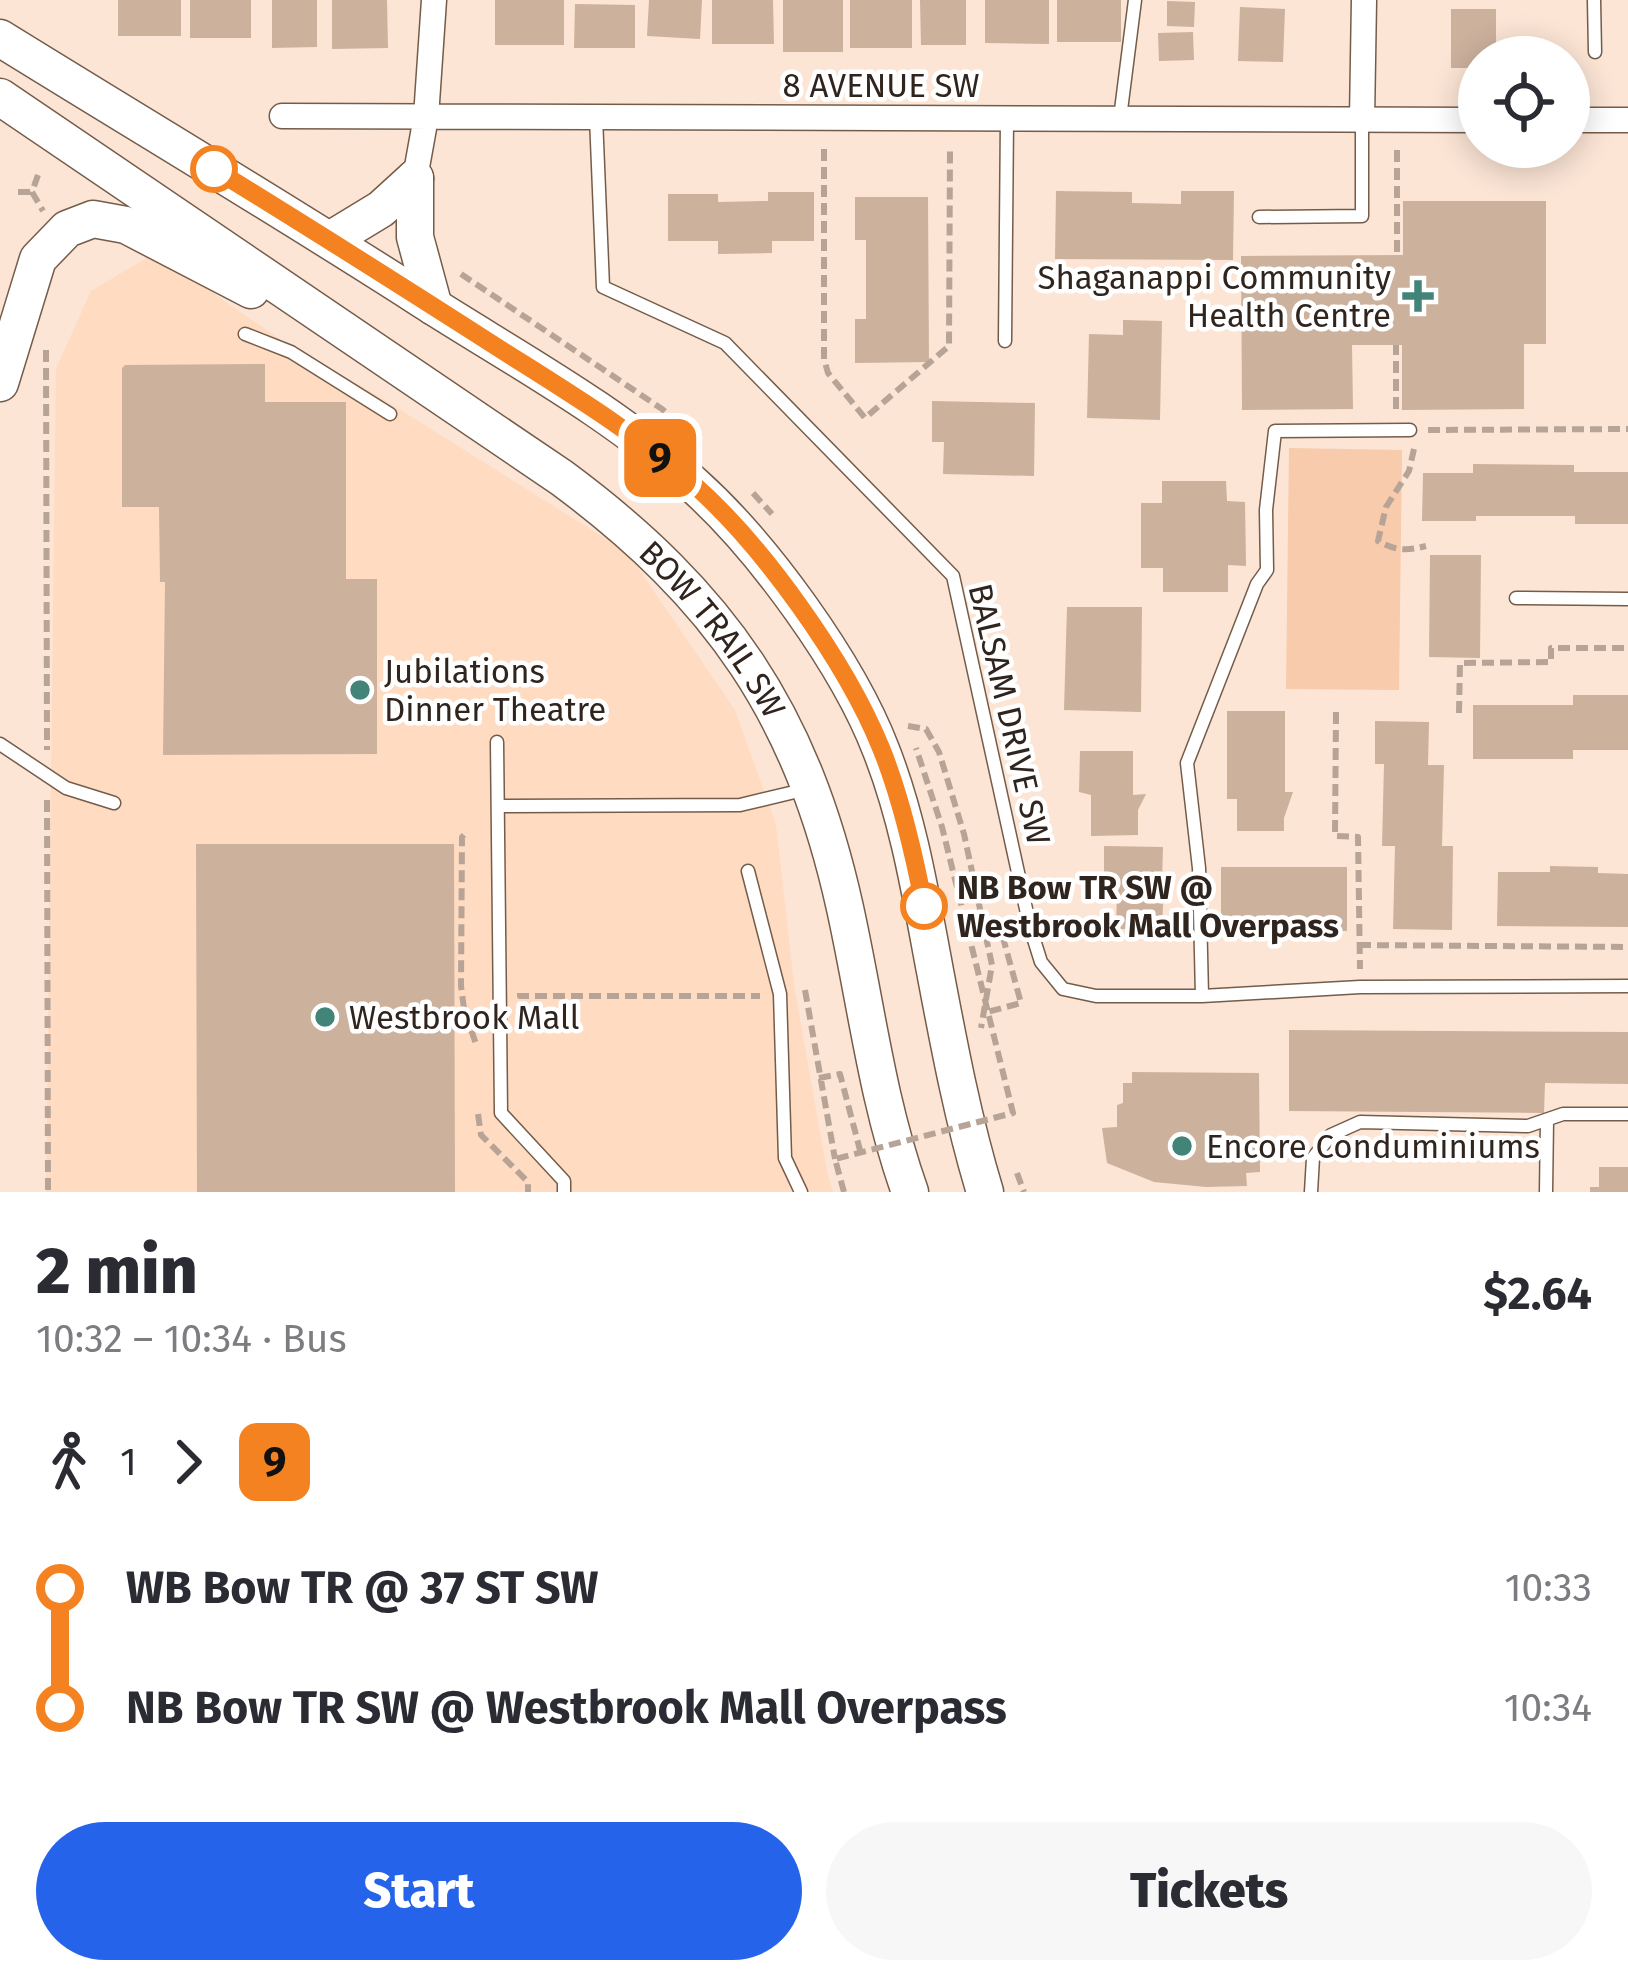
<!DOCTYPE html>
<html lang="en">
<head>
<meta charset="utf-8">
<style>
	:root { --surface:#fff; --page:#f7f7f7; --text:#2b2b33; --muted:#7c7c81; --accent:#2563eb }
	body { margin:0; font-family:"Fira Sans",sans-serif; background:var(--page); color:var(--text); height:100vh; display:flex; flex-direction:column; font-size:45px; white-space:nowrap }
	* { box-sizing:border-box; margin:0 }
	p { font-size:39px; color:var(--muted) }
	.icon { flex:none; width:66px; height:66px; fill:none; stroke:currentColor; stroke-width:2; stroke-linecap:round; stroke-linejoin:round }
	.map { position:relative; height:1192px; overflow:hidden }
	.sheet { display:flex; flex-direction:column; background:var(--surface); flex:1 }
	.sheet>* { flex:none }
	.badge { padding:0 24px; border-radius:18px; font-size:42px; line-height:78px }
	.buttons { position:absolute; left:1458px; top:36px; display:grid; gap:24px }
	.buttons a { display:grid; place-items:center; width:132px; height:132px; border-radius:50%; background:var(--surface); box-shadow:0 6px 30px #0003; font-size:60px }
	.map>.badge { position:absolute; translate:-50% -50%; box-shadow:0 0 0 6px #fff }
	.legs { display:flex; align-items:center; gap:18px; height:132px; padding:0 36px; font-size:39px }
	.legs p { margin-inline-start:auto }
	.summary { display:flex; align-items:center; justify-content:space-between; height:204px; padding:0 36px }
	h1 { font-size:66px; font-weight:800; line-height:90px }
	.primary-button { display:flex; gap:24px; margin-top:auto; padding:24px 36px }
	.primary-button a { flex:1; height:138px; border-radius:72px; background:var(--accent); color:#fff; font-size:48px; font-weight:800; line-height:138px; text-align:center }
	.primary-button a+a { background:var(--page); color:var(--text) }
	ul { padding:0 36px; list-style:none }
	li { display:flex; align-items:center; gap:42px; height:120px; font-size:45px }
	li i { display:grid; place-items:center; width:18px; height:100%; margin:0 15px; background:currentColor }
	li i::after { content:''; width:30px; height:30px; margin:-15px; border:9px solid; border-radius:50%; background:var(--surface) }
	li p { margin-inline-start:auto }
	li:first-child i { background:linear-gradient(#0000 50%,currentColor 0) }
	li:last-child i { background:linear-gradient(currentColor 50%,#0000 0) }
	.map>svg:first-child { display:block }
	.built { fill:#fedbc1 }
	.green { fill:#f7cbab }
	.building { fill:#ccb19d }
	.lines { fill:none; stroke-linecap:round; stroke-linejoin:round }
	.service-casing { stroke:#745c4a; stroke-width:15 }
	.minor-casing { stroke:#745c4a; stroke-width:27 }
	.secondary-casing { stroke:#745c4a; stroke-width:39 }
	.path { stroke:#b7a497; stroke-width:6; stroke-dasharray:12 6; stroke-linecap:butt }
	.service { stroke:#fff; stroke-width:12 }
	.minor { stroke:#fff; stroke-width:24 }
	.secondary { stroke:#fff; stroke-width:36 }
	.path-bridge { stroke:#b7a497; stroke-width:6; stroke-dasharray:12 6; stroke-linecap:butt }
	.line-1-casing { stroke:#fff; stroke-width:27 }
	.line-1 { stroke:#f58220; stroke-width:18 }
	.stop-1-dot { fill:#fff; stroke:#f58220; stroke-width:6 }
	.poi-dot { fill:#428578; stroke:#fff; stroke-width:4.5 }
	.labels { text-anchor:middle; stroke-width:9; stroke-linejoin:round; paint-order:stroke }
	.street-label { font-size:33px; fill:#30251e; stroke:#fff }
	.poi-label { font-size:33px; fill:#30251e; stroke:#fff; text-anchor:start }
	.stop-label { font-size:33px; font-weight:bold; fill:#30251e; stroke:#fff; text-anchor:start }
</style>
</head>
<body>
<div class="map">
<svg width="1628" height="1192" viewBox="0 0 1628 1192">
	<rect width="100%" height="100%" fill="#fce5d5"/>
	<path class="built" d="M155,253L284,342L373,393L627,552L735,710L776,825L794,985L827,1172L833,1192H46L56,369L91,291Z"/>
	<path class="green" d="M1289,448L1402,450L1399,690L1286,689Z"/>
	<path class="building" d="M118,0H181V36H118Z
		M190,0H251V38H190Z
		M272,0H317V47L272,48Z
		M332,0H387L388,48L332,49Z
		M495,0H564V45H495Z
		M649,0H702L700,39L647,36Z
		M712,0H773L774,44H712Z
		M783,0H843V52H783Z
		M850,0H912V48H850Z
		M920,0H966V45H921Z
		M985,0H1049V44L985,43Z
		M1057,0H1121V42H1057Z
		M1167,1L1195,2L1194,27L1167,26Z
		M575,4L635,5V48H574Z
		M1240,7L1285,9L1283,62L1238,61Z
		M1451,9H1496V57H1479V68H1451Z
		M1193,32L1194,60L1159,61L1158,33Z
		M1056,191L1132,192V203L1181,204V191H1234L1233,260L1055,259Z
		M768,192H814V241H772V253L718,254V241H668V194H718V202L768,201Z
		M855,197H928L929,362L855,363V319H866V240H855Z
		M1403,201H1546V344H1524V409L1402,410V345H1352L1353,409L1242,410L1241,256L1403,255Z
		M1123,320L1162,321L1160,420L1087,418L1089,334L1123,335Z
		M265,364V402H346V579H377V754L163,755L165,582H160L159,507H122V368L125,365Z
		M932,401L1035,403L1034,476L943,474L944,442H932Z
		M1473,464L1574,465V472H1628V524H1575V516H1476V521H1422L1423,473H1473Z
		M1162,481H1226L1227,501L1245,502L1246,566L1228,565V592H1163V568H1141V503H1162Z
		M1430,555H1481L1480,658L1429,657Z
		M1067,607H1142L1141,712L1064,710Z
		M1573,695H1628V750H1573V759H1473V705H1573Z
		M1227,711H1285V792H1293L1284,818V831H1237V799H1227Z
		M1375,721L1429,722L1428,765H1444L1442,846H1453L1452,930L1393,929L1395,846H1382L1384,764H1375Z
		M1080,751H1133V795L1146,794L1138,810V835L1091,836V795L1079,792Z
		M196,844H454L455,1192H197Z
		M1104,846L1163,847L1162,882L1172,883L1163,905L1162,930L1116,929L1117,890H1104Z
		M1550,866L1598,867V873L1628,874V927L1497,926L1498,872H1550Z
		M1221,867H1347V931H1221Z
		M1289,1030L1628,1032V1084L1545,1083L1544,1113L1289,1111Z
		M1132,1072L1259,1073L1260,1172L1246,1173L1247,1186L1206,1187L1154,1182L1107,1163L1102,1128L1117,1127V1105L1123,1103V1083H1132Z
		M1599,1167H1628V1192H1590V1187H1599Z"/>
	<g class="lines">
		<g class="service-casing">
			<path id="service" d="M1594,0L1595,52
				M596,117L603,287L725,343L953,576L1030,927L1041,962L1063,989L1096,996H1202L1360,987L1628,986
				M1120,118L1135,0
				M1259,217L1362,216V120
				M245,334L291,352L390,414
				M1005,341L1007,118
				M1516,598L1628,599
				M497,742L501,1113L564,1181V1192
				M0,744L66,788L114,803
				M498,806L740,805L807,789
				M748,871L780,994L785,1158L801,1192
				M1202,996L1199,868L1187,763L1257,584L1267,570L1266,510L1275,431L1410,430
				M1311,1192L1313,1158L1331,1135L1360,1122L1528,1126L1563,1114H1628
				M1546,1192L1547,1120"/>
		</g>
		<g class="minor-casing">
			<path id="minor" d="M282,116L1479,120
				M1362,119L1364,0
				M1569,120H1628
				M415,178L426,117L434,0"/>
		</g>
		<g class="secondary-casing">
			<g id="secondary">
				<path d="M0,38C139,124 280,208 417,296C510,356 612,410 694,485C763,547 848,664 881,750C909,821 921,897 935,971C949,1045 963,1120 985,1192"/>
				<path id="s1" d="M0,97L562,478C721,596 802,714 845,908C866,1003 877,1100 910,1192"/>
				<path d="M415,178V237L434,307"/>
				<path d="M330,240L381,209L415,178"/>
				<path d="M0,383L38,259L67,229L93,219L126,225L251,290"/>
			</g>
		</g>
		<path class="path" d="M824,149V359L828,373L865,418L949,346L950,149
			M1397,150V255
			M38,175L32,192L43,211
			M18,192H32
			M461,274L662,409L691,435
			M46,350L47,750
			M1396,409V345
			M1428,430L1628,429
			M1414,449L1409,471L1386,507L1378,541C1396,551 1407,551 1426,546
			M753,493L772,514
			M1336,712L1335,836L1358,837L1360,969
			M1459,713L1460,663L1551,662V648H1628
			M908,726L926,729L939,752L964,834L992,965L981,1028
			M47,800L48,1192
			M464,835L462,837L461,986L464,1009L477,1047
			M987,939L1002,934L1021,1003L987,1012
			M1359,945L1628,947
			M805,990L835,1159
			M520,993V996H760
			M819,1078L840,1074L861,1154
			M478,1114L481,1135L528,1182V1192
			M1017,1173L1024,1192"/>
		<use href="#service" class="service"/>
		<use href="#minor" class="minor"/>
		<use href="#secondary" class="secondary"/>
		<path class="path-bridge" d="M844,1192L835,1159L1013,1113L942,827L916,748"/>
	</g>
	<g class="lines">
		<g class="line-1-casing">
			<path id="line-1" d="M214,169C302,223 389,278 475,333C549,381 626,425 692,483C762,544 846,662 881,748C901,797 914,854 924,906"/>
		</g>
		<use href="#line-1" class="line-1"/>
	</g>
	<g class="stop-1-dot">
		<circle cx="214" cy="169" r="21"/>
		<circle cx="924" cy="906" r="21"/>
	</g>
	<g class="poi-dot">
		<path d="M1412 278h12v12h12v12h-12v12h-12v-12h-12v-12h12z"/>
		<circle cx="360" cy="690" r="12"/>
		<circle cx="325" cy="1017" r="12"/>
		<circle cx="1182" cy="1146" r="12"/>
	</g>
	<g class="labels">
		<g class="street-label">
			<text x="881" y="97">8 AVENUE SW</text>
			<text dy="12" stroke="none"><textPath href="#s1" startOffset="894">BOW TRAIL SW</textPath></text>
			<text transform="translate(1010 714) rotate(77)" y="12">BALSAM DRIVE SW</text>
		</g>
		<g class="poi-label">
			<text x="1391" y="289" text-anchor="end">Shaganappi Community<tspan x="1391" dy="38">Health Centre</tspan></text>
			<text x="384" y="683">Jubilations<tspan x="384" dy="38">Dinner Theatre</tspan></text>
			<text x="349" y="1029">Westbrook Mall</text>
			<text x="1206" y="1158">Encore Conduminiums</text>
		</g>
		<g class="stop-label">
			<text x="957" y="899">NB Bow TR SW @<tspan x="957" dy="38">Westbrook Mall Overpass</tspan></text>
		</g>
	</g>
</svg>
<div class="buttons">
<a><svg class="icon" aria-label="locate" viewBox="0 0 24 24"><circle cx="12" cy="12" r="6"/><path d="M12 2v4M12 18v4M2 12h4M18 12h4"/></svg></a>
</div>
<b class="badge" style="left:660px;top:458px;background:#f58220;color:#111">9</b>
</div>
<section class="sheet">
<div class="summary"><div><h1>2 min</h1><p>10:32 – 10:34 · Bus</p></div><b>$2.64</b></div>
<div class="legs"><svg class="icon" aria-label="walk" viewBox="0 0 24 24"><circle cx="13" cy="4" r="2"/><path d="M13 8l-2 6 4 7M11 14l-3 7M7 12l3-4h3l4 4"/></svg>1<svg class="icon" aria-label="forward" viewBox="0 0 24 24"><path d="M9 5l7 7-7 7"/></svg><b class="badge" style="background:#f58220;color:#111">9</b></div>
<ul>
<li><i style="color:#f58220"></i><b>WB Bow TR @ 37 ST SW</b><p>10:33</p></li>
<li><i style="color:#f58220"></i><b>NB Bow TR SW @ Westbrook Mall Overpass</b><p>10:34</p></li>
</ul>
<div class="primary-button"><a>Start</a><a>Tickets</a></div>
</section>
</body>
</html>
